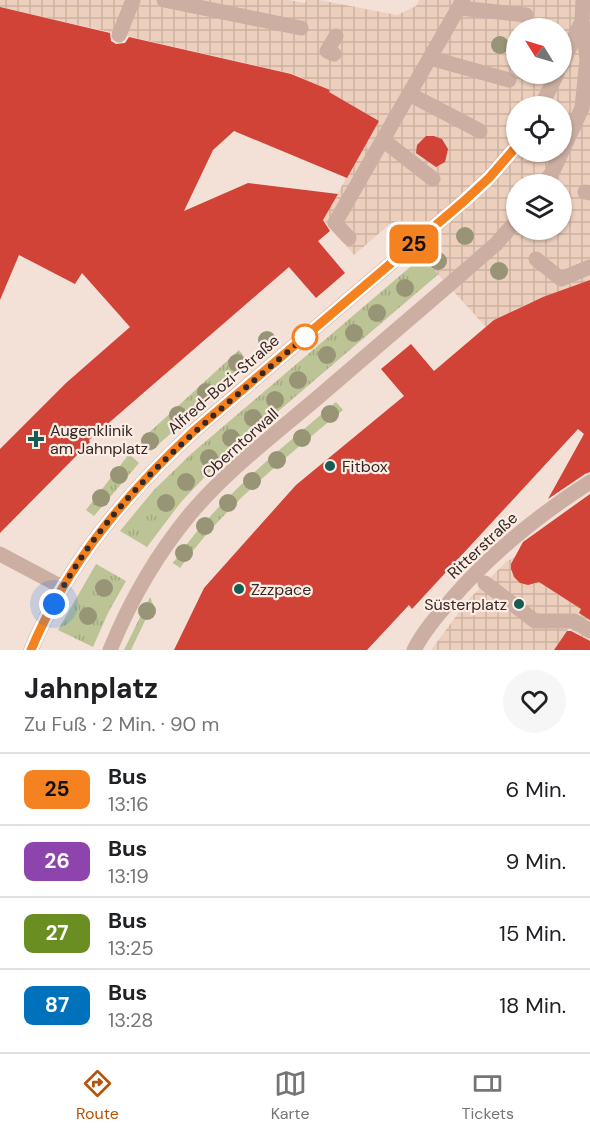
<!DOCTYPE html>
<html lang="de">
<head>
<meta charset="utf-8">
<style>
	:root { --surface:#fff; --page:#f6f6f6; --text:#202124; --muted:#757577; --line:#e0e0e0; --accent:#b45309 }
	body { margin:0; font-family:"DM Sans",sans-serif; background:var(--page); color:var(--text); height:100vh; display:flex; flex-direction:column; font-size:22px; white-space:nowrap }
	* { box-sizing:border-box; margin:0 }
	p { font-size:20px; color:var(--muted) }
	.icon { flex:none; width:33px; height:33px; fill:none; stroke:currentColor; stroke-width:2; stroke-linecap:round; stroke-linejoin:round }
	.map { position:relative; height:650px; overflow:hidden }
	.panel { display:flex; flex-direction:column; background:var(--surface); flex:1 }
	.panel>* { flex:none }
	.badge { padding:0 12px; border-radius:9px; font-size:21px; line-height:39px }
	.needle { width:39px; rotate:307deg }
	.controls { position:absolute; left:506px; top:18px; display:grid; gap:12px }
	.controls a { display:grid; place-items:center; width:66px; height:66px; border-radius:50%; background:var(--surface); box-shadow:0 2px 4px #0004; font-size:30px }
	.you { position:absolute; width:30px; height:30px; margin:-15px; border:4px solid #fff; border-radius:50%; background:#1a73e8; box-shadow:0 0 0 9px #1a73e833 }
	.map>.badge { position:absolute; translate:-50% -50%; box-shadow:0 0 0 3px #fff }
	.round { display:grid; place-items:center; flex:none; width:63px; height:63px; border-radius:32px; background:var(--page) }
	.head { display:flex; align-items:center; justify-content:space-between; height:102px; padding:0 24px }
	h1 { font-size:28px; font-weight:700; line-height:45px }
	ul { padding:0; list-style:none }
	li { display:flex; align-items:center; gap:18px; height:72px; padding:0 24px; border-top:2px solid var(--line) }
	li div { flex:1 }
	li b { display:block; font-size:22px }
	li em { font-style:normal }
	li .badge { min-width:66px; font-weight:700; text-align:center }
	.tabs { display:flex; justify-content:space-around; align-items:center; height:84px; border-top:2px solid var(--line); background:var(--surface); font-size:16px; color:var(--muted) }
	.tabs a { display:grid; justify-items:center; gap:3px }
	.tabs .current { color:var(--accent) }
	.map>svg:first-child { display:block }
	.grass { fill:url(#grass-tufts) }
	.plaza { fill:url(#plaza-grid); fill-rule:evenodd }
	.building { fill:#d14237 }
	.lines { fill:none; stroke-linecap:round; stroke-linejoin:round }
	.minor { stroke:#ccaea2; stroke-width:15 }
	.tree { fill:#989576 }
	.line-casing { stroke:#fff; stroke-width:14 }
	.line { stroke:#f58220; stroke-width:9 }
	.walk { stroke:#362825; stroke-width:6; stroke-dasharray:0 10.8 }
	.stop-dot { fill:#fff; stroke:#f58220; stroke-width:3 }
	.poi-dot { fill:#175c54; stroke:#fbece4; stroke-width:2 }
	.labels { text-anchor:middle; stroke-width:4.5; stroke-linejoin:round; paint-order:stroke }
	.street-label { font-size:16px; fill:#362825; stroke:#fbece4 }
	.poi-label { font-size:16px; fill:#362825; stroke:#fbece4; text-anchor:start }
</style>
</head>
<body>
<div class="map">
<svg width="590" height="650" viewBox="0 0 590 650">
	<defs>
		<pattern id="grass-tufts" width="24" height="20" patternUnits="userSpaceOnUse" patternTransform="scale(1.5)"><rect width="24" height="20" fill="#bcc496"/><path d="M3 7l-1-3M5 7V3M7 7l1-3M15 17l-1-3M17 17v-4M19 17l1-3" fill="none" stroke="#a2a881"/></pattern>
		<pattern id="plaza-grid" width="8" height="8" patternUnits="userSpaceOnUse" patternTransform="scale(1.5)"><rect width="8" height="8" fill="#edcfbd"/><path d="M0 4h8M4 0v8" fill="none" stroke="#ccb2a2"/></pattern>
	</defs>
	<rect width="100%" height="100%" fill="#f3e1d7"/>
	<path class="grass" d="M471,215L489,231L219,462L181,502L147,547L120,531L153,491L191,454Z
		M239,350L249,364L151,451L141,440Z
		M336,402L343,410C284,459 225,505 180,568L173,563C217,499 277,452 336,402Z
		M129,454L139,463L94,516L86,510Z
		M96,564L126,581L108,613L93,647L58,630Z
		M150,597L153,604L131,650H124Z"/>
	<path class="plaza" d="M0,0H289L305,3L306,0H319L397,15L416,6L419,0H590V280L532,304L531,302L515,310L516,312L486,327L391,223L354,255L323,219L379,121L329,92L330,90L293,74L0,7ZM516,28H561V74H516ZM516,106H561V152H516ZM516,184H561V230H516Z
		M516,557L511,564V573L520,583L528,585L540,578L544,585L590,615V642L569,628L554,650H431L469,599L507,561Z"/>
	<path class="building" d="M0,7L110,33L111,41L116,44L125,43L129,37L291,74L330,90L329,92L379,121L347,178L234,131L213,150L184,211L248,183L338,194L323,220L330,231L318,241L345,273L316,298L289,267L89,440L90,442L0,533V449L66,383L130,327L82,273L75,284L19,255L0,300Z
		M426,136H434L442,139L448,149L445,162L436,167L416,153L417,145Z
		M590,280V472L585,474L548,499L584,434L578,429L412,609L409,605L367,650H174L204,588L296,485L404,396L381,369L411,344L434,371L494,320L543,297Z
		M590,494V620L579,613L581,609L539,582L528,585L520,583L514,577L511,569V564L523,542Z
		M567,631H571L590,641V650H554Z"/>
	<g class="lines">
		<path class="minor" d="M164,0L301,28
			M459,8L526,15
			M119,35L133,0
			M334,54L327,51L336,36
			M430,58L509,80
			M561,66L582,21
			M409,94L480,131
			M541,106L557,74
			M383,140L433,179
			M543,184L552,173L582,108L587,59L582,21L583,0
			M585,192L590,193
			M349,238L335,223L463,0
			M536,259L561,279L590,267
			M0,554L62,587
			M485,583L535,621H574L590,631
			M31,650C67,564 126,494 194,431L463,202L489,178L516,147
			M110,650C130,601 157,554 191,513C231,466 283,428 330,387C385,340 441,292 496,244L516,221
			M414,650C423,632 437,616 450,601C491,553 537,516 590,482"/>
	</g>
	<g class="tree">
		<circle cx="500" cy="45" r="9"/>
		<circle cx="465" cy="236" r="9"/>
		<circle cx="438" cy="261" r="9"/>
		<circle cx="499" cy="271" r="9"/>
		<circle cx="405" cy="288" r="9"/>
		<circle cx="377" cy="313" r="9"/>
		<circle cx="354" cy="333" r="9"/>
		<circle cx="267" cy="340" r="9"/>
		<circle cx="327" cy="355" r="9"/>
		<circle cx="237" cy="363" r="9"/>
		<circle cx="298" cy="380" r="9"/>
		<circle cx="206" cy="392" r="9"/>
		<circle cx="275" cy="400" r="9"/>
		<circle cx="330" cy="414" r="9"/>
		<circle cx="178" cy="415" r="9"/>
		<circle cx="253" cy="418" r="9"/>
		<circle cx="231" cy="438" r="9"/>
		<circle cx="302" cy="438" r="9"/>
		<circle cx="150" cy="441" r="9"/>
		<circle cx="209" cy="458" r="9"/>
		<circle cx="277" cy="460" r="9"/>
		<circle cx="119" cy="475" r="9"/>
		<circle cx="252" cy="481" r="9"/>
		<circle cx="186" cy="482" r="9"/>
		<circle cx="101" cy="498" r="9"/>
		<circle cx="166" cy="503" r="9"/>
		<circle cx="228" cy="503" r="9"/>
		<circle cx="205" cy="526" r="9"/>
		<circle cx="184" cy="553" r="9"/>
		<circle cx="104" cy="588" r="9"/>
		<circle cx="147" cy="611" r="9"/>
		<circle cx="88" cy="616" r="9"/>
	</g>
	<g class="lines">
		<g class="line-casing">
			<path id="line" d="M31,650C67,564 126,494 194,431L463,202L489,178L516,147"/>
		</g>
		<use href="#line" class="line"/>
		<path class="walk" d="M54,604C111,492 212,418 305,337"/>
	</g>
	<circle class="stop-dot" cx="305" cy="337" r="12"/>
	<g class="poi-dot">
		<path d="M33 430h6v6h6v6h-6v6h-6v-6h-6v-6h6z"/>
		<circle cx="330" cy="466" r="6"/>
		<circle cx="239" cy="589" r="6"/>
		<circle cx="519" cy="604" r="6"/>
	</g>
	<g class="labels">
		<g class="street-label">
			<text transform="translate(223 384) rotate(-41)" y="6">Alfred-Bozi-Straße</text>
			<text transform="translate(240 443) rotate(-42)" y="6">Oberntorwall</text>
			<text transform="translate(482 545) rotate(-43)" y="6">Ritterstraße</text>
		</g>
		<g class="poi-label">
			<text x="50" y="436">Augenklinik<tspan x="50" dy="18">am Jahnplatz</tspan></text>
			<text x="342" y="472">Fitbox</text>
			<text x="251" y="595">Zzzpace</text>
			<text x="507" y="610" text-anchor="end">Süsterplatz</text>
		</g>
	</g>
</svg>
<div class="controls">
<a><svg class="needle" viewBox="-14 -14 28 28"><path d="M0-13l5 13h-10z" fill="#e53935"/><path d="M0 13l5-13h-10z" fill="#757577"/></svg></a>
<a><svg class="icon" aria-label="locate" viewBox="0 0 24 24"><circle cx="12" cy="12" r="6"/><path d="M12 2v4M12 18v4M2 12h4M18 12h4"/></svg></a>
<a><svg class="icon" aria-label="layers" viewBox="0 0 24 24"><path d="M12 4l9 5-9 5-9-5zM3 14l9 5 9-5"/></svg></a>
</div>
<div class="you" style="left:54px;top:604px"></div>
<b class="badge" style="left:414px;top:244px;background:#f58220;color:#111">25</b>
</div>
<section class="panel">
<div class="head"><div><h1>Jahnplatz</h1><p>Zu Fuß · 2 Min. · 90 m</p></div><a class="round"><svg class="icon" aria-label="heart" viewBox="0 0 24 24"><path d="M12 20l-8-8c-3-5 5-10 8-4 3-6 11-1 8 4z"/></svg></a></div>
<ul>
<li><span class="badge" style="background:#f58220;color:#111">25</span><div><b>Bus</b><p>13:16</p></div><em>6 Min.</em></li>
<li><span class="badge" style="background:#8e44ad;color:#fff">26</span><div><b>Bus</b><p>13:19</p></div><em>9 Min.</em></li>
<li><span class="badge" style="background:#6b8e23;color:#fff">27</span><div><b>Bus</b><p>13:25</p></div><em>15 Min.</em></li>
<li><span class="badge" style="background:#0072bc;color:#fff">87</span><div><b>Bus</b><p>13:28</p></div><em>18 Min.</em></li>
</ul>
</section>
<nav class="tabs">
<a class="current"><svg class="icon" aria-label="directions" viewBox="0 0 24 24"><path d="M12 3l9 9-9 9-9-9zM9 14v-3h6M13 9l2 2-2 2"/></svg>Route</a>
<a><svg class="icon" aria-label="map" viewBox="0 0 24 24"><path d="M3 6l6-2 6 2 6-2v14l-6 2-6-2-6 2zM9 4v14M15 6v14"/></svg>Karte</a>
<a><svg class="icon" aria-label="tickets" viewBox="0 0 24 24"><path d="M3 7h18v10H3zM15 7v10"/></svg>Tickets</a>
</nav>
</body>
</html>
